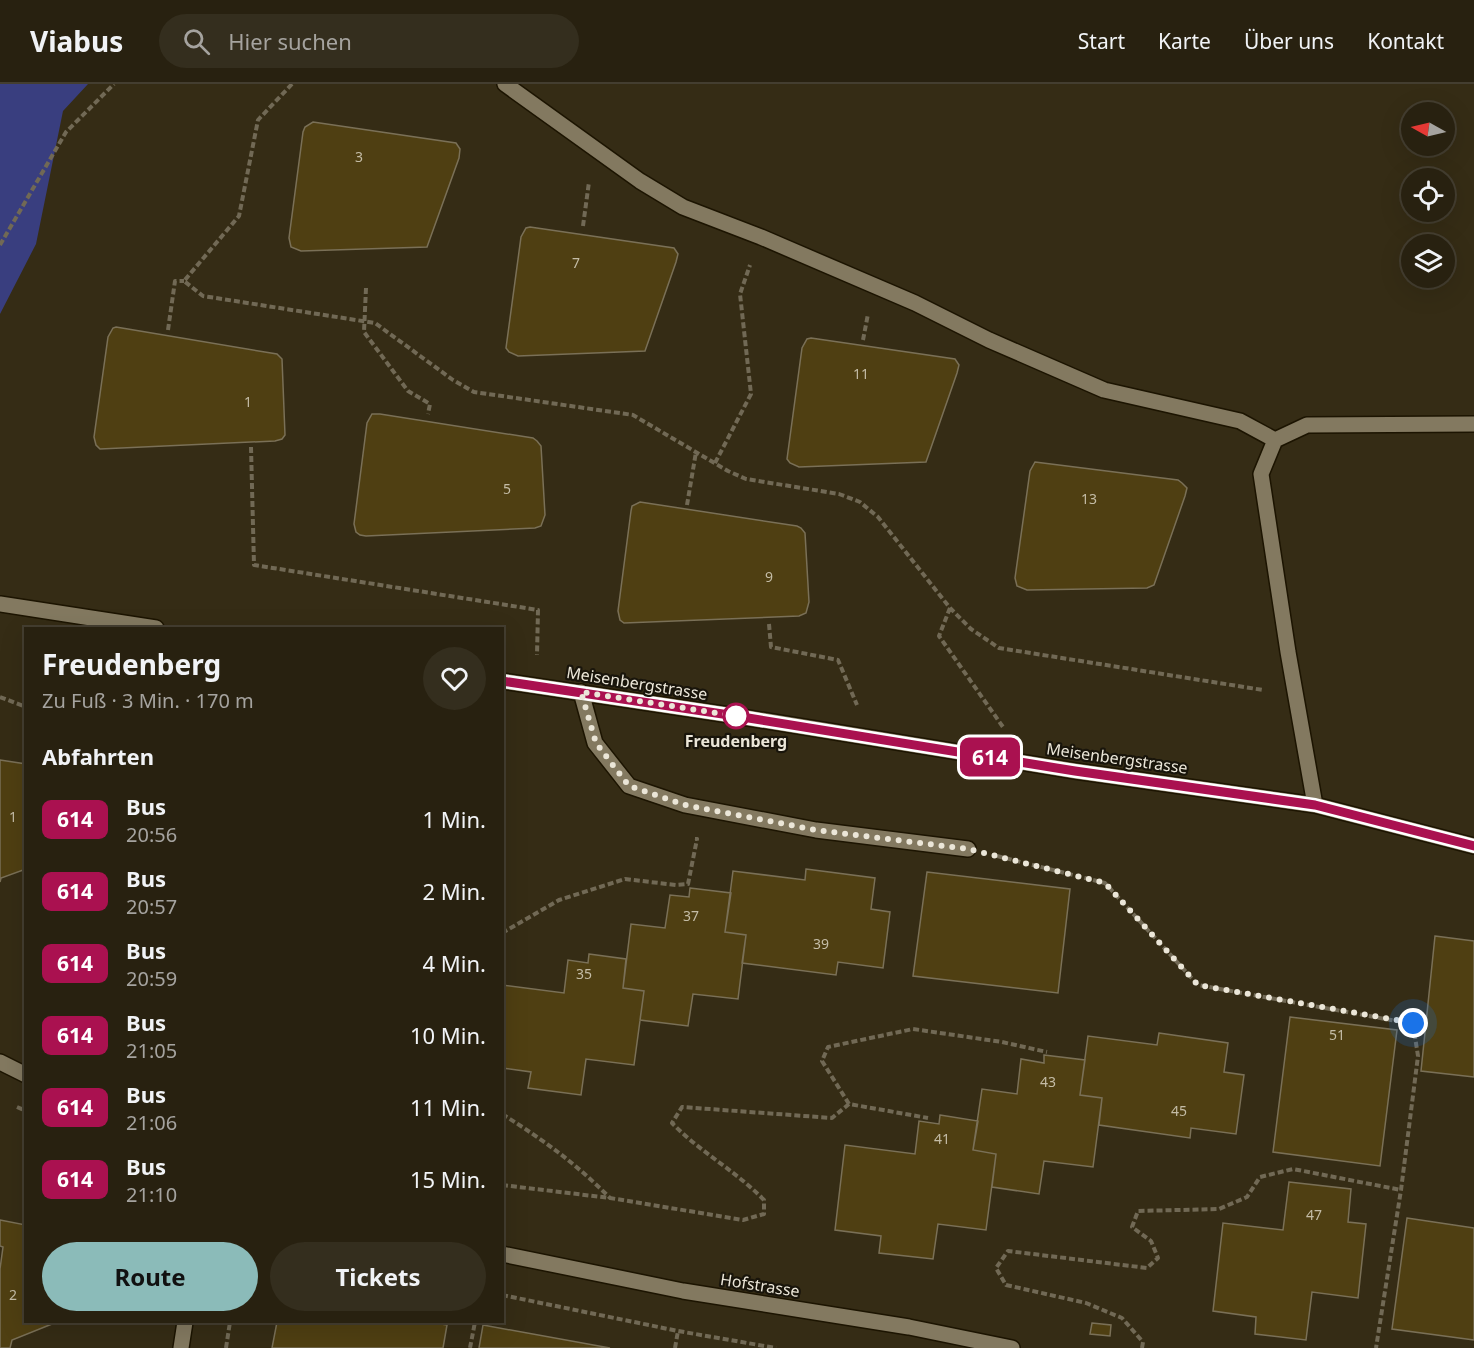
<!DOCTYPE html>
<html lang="de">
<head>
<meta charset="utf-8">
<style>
	:root { --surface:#282110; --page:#342e1e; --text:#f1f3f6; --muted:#a5a39f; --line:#443e30; --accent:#8bbbb9 }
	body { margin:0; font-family:"Noto Sans",sans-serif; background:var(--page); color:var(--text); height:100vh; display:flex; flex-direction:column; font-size:22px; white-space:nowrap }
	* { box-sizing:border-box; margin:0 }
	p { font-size:20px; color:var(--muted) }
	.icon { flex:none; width:33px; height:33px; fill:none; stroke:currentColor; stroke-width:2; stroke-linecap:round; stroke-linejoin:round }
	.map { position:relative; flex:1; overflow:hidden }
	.sheet { position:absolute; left:24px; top:543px; width:480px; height:696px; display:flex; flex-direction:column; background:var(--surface); border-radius:0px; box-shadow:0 6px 24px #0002,0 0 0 2px var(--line) }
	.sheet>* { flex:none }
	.badge { padding:0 12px; border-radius:9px; font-size:21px; line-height:39px }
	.needle { width:39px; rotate:278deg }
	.buttons { position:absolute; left:1401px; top:18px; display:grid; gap:12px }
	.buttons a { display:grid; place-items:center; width:54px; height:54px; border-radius:50%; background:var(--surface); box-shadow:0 6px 24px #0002,0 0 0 2px var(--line); font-size:30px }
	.you { position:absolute; width:30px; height:30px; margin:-15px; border:4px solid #fff; border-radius:50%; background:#1a73e8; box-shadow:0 0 0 9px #1a73e833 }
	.map>.badge { position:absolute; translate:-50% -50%; box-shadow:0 0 0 3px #fff }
	h2 { padding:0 18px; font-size:22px; line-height:54px }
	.round { display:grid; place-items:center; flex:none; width:63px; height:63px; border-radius:32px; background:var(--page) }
	.summary { display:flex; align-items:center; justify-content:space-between; height:102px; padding:0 18px }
	h1 { font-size:28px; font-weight:700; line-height:45px }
	.action { display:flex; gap:12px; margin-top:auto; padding:12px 18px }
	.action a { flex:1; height:69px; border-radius:36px; background:var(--accent); color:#111; font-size:24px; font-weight:700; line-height:69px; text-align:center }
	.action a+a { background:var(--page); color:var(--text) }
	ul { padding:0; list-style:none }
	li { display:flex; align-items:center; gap:18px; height:72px; padding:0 18px }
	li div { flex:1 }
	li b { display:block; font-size:22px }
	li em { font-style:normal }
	li .badge { min-width:66px; font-weight:700; text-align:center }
	header { display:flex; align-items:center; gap:36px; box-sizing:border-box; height:84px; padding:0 30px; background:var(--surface); border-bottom:2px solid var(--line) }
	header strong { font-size:28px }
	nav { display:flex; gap:33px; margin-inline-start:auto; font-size:21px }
	.search { width:420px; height:54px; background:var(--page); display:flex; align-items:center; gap:15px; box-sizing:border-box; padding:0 21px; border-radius:33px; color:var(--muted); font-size:22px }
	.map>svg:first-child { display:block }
	.green { fill:#393e7f }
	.building { fill:#4f3f12; stroke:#7a7057; stroke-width:1.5 }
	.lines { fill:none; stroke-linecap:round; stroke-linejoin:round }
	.minor-casing { stroke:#1c1401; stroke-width:18 }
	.path { stroke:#716955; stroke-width:4; stroke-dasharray:6 3; stroke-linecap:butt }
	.minor { stroke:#837960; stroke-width:15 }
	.line-casing { stroke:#fff; stroke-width:14 }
	.line { stroke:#aa1150; stroke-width:9 }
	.walk { stroke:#ebe6d8; stroke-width:6; stroke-dasharray:0 10.8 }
	.stop-dot { fill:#fff; stroke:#aa1150; stroke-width:3 }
	.labels { text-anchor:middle; stroke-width:4.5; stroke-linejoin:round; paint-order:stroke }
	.number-label { font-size:14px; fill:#c4bca6 }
	.street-label { font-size:16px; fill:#ebe6d8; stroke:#19150b }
	.stop-label { font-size:16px; font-weight:bold; fill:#ebe6d8; stroke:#19150b }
</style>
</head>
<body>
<header>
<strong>Viabus</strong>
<div class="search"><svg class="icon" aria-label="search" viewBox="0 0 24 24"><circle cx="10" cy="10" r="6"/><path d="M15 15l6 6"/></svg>Hier suchen</div>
<nav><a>Start</a><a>Karte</a><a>Über uns</a><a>Kontakt</a></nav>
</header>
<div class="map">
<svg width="1474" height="1264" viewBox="0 0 1474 1264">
	<rect width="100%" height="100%" fill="#352c15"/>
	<path class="green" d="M0,0H88L63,27L36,160L0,230Z"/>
	<path class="building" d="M313,38L456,59L460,65L459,74L427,163L301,167L291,163L289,154L303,48L305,43Z
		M530,143L674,164L678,170L676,178L645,267L518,272L509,268L506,264L521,153L526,144Z
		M116,243L277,270L282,275L285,351L282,355L275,357L100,365L96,361L94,353L108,253L113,244Z
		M811,254L955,275L959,281L957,289L926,378L799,383L790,379L787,375L802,264L807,255Z
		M372,330H380L533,354L537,357L541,362L545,431L541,442L535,444L366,452L360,451L356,448L354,440L367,339Z
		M1035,378L1178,396L1182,399L1187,404L1185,412L1154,501L1147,504L1027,506L1017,502L1015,494L1030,387Z
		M640,418L797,442L801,444L805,449L809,518L806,529L799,532L624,539L620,536L618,527L631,427L632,422Z
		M0,676L26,680V785L1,794L0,798Z
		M806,785L875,794L871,825L890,828L883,884L838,878L836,891L742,879L746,851L725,848L733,787L805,796Z
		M927,788L1070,805L1058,909L913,892Z
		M690,804L731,809L725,848L746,851L738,915L693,910L688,942L640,936L644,907L623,904L631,840L665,844L670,811L689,813Z
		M1435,852L1474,857V993L1421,987Z
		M589,870L626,875L623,904L644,907L634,981L586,975L581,1011L528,1004L531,988L502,984V901L564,909L568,876L588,879Z
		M1290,933L1397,946L1380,1082L1273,1068Z
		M1159,949L1228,959L1224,988L1244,991L1236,1050L1191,1044L1190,1054L1099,1041L1102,1014L1080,1011L1088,952L1157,961Z
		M1044,971L1085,976L1080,1011L1102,1014L1093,1083L1044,1077L1039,1110L992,1103L996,1070L973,1066L982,1005L1017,1010L1021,975L1044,979Z
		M940,1031L978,1037L973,1066L996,1070L986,1146L938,1140L933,1175L879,1169L881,1152L835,1146L845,1061L915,1070L919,1037L939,1040Z
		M1289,1098L1351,1105L1348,1138L1366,1140L1358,1214L1312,1208L1306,1256L1255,1250L1256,1233L1213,1227L1223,1139L1283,1146Z
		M1407,1134L1474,1144V1256L1392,1245Z
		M0,1136L26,1141V1238H57L12,1256L10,1264H0V1185L3,1163L0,1162Z
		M277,1238H429L447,1241L443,1264H272Z
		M1092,1239L1111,1241L1110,1252L1090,1250Z
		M483,1241L610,1264H479Z"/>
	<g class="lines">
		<g class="minor-casing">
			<path id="minor" d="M505,0L640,97L683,123L761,153L915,219L989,256L1104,306L1240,337L1275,356
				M0,520L156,544
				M502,597L736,632L1075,687L1315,721L1474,762
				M581,608L595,659L629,702L685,721L816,746L968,765
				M1315,721L1288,568L1261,390L1275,356L1307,341L1474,340
				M0,978L26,991
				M502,1170L683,1207L909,1243L1012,1264
				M181,1264L185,1238"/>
		</g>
		<path class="path" d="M292,0L258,36L239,132L184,197L203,212L375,239L453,296L474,308L633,331L728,387L746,395L839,410L860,418L878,433L950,524L971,545L999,564L1263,606
			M583,142L589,98
			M0,161L66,48L114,0
			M366,204L364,248L408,307L430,320L428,330
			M168,246L175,197H184
			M863,256L868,230
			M251,363L254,481L538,526L537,571
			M715,379L751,310L740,210L750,181
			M687,421L696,368
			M950,524L939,552L1003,643
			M769,540L771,563L838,576L857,621
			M0,613L26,623
			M997,772L1105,799L1198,901L1413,940L1418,972L1401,1106L1376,1264
			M502,849L559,816L625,795L676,801L688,800L697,755H695
			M849,1020L822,977L828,963L913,945L1002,958L1047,968
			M17,1023L26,1027
			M502,1030C545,1057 574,1078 610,1114
			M502,1101L610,1114L743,1136L764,1130V1116C736,1087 700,1068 672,1039L682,1023L832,1034L849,1020L928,1034
			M502,1211L678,1247L776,1264
			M226,1264L230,1238
			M470,1264L475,1238
			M675,1264L678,1247
			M1142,1264L1143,1258L1122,1234L1086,1219L1006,1201L996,1184L1008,1167L1147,1184L1158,1174L1151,1157L1132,1143L1138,1127L1219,1125L1247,1113L1260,1093L1293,1085L1401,1106"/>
		<use href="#minor" class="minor"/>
	</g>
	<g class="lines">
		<g class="line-casing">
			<path id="line" d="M502,597L736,632L1075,687L1315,721L1474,762"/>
		</g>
		<use href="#line" class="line"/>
		<path class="walk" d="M736,632L581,608L596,659L629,702L685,721L816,746L968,765L1105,799L1198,901L1413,939"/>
	</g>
	<circle class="stop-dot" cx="736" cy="632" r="12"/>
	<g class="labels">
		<g class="number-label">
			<text x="359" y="78">3</text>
			<text x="576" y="184">7</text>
			<text x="861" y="295">11</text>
			<text x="248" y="323">1</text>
			<text x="507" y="410">5</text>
			<text x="1089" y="420">13</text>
			<text x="769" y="498">9</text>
			<text x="13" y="738">1</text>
			<text x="691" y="837">37</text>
			<text x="821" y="865">39</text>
			<text x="584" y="895">35</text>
			<text x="1337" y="956">51</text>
			<text x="1048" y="1003">43</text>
			<text x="1179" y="1032">45</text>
			<text x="942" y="1060">41</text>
			<text x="1314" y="1136">47</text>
			<text x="13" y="1216">2</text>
		</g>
		<g class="street-label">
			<text transform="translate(637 599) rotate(9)" y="6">Meisenbergstrasse</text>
			<text transform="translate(1117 674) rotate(8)" y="6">Meisenbergstrasse</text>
			<text transform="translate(760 1201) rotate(9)" y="6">Hofstrasse</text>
		</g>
		<g class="stop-label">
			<text x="736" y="663">Freudenberg</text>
		</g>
	</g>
</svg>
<div class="buttons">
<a><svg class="needle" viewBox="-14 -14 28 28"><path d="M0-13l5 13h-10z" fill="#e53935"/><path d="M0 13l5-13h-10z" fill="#a5a39f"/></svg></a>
<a><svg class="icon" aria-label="locate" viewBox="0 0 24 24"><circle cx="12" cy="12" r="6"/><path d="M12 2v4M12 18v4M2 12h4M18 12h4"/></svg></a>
<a><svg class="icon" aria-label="layers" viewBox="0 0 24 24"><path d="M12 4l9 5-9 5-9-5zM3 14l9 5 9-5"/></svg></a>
</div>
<div class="you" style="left:1413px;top:939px"></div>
<b class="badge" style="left:990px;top:673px;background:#aa1150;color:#fff">614</b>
<section class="sheet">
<div class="summary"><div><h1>Freudenberg</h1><p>Zu Fuß · 3 Min. · 170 m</p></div><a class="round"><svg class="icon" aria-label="heart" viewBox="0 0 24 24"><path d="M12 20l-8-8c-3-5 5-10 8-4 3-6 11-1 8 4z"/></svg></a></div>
<h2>Abfahrten</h2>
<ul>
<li><span class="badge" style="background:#aa1150;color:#fff">614</span><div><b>Bus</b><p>20:56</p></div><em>1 Min.</em></li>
<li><span class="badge" style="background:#aa1150;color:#fff">614</span><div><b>Bus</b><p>20:57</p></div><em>2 Min.</em></li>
<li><span class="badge" style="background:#aa1150;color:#fff">614</span><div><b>Bus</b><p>20:59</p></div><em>4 Min.</em></li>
<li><span class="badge" style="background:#aa1150;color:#fff">614</span><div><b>Bus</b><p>21:05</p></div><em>10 Min.</em></li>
<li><span class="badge" style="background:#aa1150;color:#fff">614</span><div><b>Bus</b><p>21:06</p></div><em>11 Min.</em></li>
<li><span class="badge" style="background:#aa1150;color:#fff">614</span><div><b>Bus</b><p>21:10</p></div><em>15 Min.</em></li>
</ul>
<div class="action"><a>Route</a><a>Tickets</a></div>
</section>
</div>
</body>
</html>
